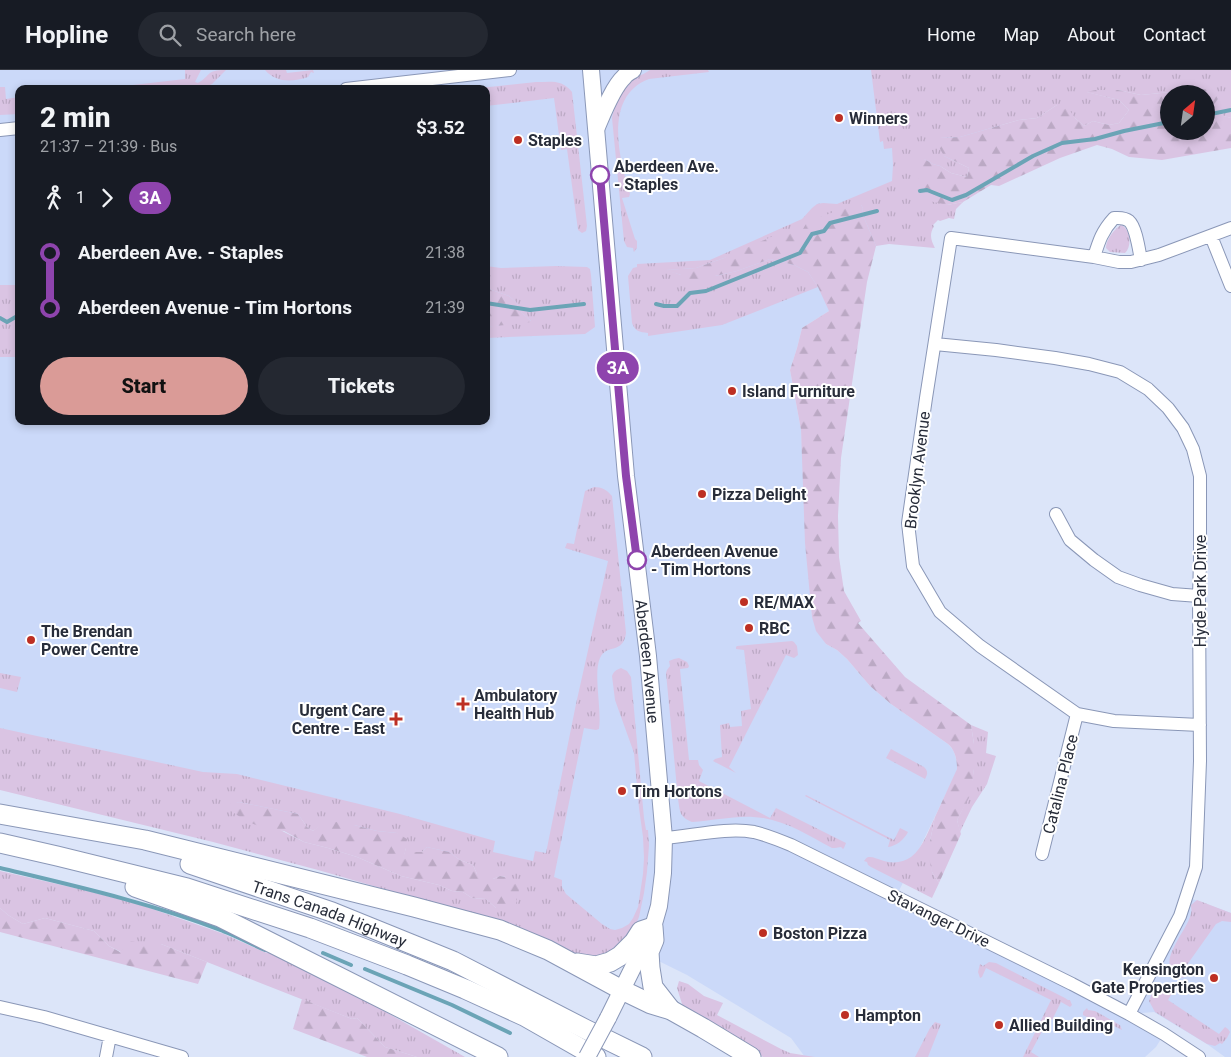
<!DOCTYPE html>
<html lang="en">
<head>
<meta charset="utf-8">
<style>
	:root { --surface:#171b24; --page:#242831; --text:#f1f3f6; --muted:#9ea1a6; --line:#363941; --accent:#da9b97 }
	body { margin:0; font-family:Roboto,sans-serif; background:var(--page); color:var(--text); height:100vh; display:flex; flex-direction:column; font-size:19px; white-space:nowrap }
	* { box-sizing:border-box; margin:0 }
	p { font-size:16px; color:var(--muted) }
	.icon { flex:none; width:28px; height:28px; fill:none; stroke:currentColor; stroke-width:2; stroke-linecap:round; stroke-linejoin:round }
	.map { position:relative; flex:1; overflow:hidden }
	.drawer { position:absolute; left:15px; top:15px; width:475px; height:340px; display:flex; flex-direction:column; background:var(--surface); border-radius:10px; box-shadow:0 2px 8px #0003 }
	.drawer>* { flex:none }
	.badge { padding:0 10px; border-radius:16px; font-size:18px; line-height:32px }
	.needle { width:32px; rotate:29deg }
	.tools { position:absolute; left:1160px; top:15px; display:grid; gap:10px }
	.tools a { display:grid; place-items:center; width:55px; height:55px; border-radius:50%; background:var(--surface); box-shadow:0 2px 8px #0003; font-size:25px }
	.map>.badge { position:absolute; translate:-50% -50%; box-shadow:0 0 0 2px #fff }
	.legs { display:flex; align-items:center; gap:8px; height:55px; padding:0 25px; font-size:16px }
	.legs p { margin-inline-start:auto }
	.summary { display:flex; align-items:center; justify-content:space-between; height:85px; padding:0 25px }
	h1 { font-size:28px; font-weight:800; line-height:38px }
	.primary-button { display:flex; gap:10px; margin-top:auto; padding:10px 25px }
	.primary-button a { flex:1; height:58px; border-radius:30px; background:var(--accent); color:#111; font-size:20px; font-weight:800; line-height:58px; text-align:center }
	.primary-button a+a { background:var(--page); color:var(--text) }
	ul { padding:0 25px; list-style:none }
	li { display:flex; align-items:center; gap:18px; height:55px; font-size:19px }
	li i { display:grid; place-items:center; width:8px; height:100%; margin:0 6px; background:currentColor }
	li i::after { content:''; width:12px; height:12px; margin:-6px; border:4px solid; border-radius:50%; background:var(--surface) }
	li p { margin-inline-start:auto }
	li:first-child i { background:linear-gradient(#0000 50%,currentColor 0) }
	li:last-child i { background:linear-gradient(currentColor 50%,#0000 0) }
	header { display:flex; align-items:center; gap:30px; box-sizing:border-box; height:70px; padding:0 25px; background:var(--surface); border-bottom:1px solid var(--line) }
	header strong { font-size:24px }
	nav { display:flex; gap:28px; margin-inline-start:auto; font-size:18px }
	.search { width:350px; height:45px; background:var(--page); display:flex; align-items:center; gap:12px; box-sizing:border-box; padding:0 18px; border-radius:28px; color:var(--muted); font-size:19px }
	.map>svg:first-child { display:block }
	.built { fill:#cbd9f9; fill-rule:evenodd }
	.grass { fill:url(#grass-tufts); fill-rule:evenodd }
	.forest { fill:url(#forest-firs); fill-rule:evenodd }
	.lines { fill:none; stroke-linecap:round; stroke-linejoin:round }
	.stream { stroke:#6ba4b6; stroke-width:4 }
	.minor-casing { stroke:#8a97b7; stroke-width:14 }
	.major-casing { stroke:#8a97b7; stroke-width:18 }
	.highway-casing { stroke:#8a97b7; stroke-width:21 }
	.minor { stroke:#fff; stroke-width:12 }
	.major { stroke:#fff; stroke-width:16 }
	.highway { stroke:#fff; stroke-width:19 }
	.major-bridge-casing { stroke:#8a97b7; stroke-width:18; stroke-linecap:butt }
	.major-bridge { stroke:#fff; stroke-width:16 }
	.line-1-casing { stroke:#fff; stroke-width:11 }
	.line-1 { stroke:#8e44ad; stroke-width:8 }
	.poi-dot { fill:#bd2f23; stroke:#fff; stroke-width:2 }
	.stop-1-dot { fill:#fff; stroke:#8e44ad; stroke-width:2.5 }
	.labels { text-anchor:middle; stroke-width:4; stroke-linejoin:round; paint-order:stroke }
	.poi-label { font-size:16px; font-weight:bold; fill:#282d3a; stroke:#fff; text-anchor:start }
	.stop-label { font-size:16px; font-weight:bold; fill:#282d3a; stroke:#fff; text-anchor:start }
	.street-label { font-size:16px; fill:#282d3a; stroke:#fff }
</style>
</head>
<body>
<header>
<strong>Hopline</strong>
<div class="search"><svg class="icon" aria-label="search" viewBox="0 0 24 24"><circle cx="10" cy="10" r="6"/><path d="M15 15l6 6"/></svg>Search here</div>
<nav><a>Home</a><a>Map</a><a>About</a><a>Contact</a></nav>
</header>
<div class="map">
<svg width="1231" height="987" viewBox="0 0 1231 987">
	<defs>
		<pattern id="grass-tufts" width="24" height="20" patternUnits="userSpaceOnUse" patternTransform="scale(1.25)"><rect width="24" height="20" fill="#dac4e3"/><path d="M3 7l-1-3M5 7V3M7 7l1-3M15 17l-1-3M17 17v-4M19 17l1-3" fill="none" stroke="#bba9c4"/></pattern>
		<pattern id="forest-firs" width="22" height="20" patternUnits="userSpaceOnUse" patternTransform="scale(1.25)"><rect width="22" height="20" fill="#dac4e3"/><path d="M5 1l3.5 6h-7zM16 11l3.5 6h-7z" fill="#bba9c4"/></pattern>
	</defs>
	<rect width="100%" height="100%" fill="#dce5f9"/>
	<path class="built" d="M0,0H1081L926,107L829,241L802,258L797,278L790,300L801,360L812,547L826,574L837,580L847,589L870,616L891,634L948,674L953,680L955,685L957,693V699L956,703L896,827L1129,944L1187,827L1231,843V987H1225L1207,974L1154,942L1130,944L1164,964L1156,977L1145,987H805L791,968L687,905L606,865L539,808L0,675ZM19,19H486V351H19Z"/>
	<path class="grass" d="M185,0H201L195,12L198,13C212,5 205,0 226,0L212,14L202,19H98L185,9Z
		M265,0H286L287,3L313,0L314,3L311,2L308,7C293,12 276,13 265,0Z
		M650,0H708L709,2L649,9C603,26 619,89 630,124L629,127L622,128L635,169L637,171V178L634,182L633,178L627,177L624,171L612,48C614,37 625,13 636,7C641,5 646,3 650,0Z
		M871,0H1231V48L1224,46L1211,37L1218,29L1201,19L1141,25L1118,20L1087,22L1119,30L1129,40L1119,53L1109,55L1093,51L1084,56L1075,48L1057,35L1037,48L1019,50L960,67L940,68L944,86L969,98L967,107L951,103L940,96L933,94L924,89L947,135L963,132L956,139L954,149L949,148L940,151L938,150L933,155L934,156C929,165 931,170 935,178L889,174L876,176L862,143L863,138L861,135L800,166L724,188L696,198L667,200L681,205L715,206L737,201L770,189L794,195L808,202L818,217L722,255L648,266V263C639,262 635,261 632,253L628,206L633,198L637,197V194L710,190L802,149L812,138L817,134L823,133L837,134L892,111L893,95L892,78L884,79L883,71L880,72Z
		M536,12C551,12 562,9 572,22L587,156L586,161L582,163L578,160L567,79L561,80L554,28L486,36V19H471Z
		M0,17H5L6,29L19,27V44L0,45Z
		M1121,155C1131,159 1132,177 1125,183L1110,182L1106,178C1106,170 1114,159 1121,155Z
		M486,196L501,198L556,196L587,197L590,199L591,205L595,257L585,264L486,268V257L531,251L522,243L516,232L509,226L486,218Z
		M0,215H19V287H0Z
		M594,417C602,417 607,420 612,426L626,563C623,585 607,573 600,588C593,603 602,640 599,659L596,660L584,658L554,807L562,810V817L566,824L602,854L610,859L615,860L622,858L629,854L633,848L638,837L643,804L644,788L643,767L639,738L634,683L615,630L612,606C614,601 616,600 621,598L627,601L631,607L644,748L646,760H648L649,775L647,802L644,823L639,847L632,863L626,873L602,887L582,886L481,847L318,800L213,772L0,720V658L203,702L237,704L400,744L495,771L493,782L533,791L535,781L546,783L576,634L608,491L565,478L567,473L574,474L585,421ZM239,732L298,744L307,757L313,761L320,756L354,755L377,761L397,763L406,778L402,791L422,782L427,777L449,782L460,790L473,795L477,804L493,809L500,806L506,807L496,838L486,829L472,828L463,822L452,821L439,815L401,806L357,787L328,778L304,772L231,735Z
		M792,571L794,572L797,576L798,585L794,588L786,585L729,697L736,703L713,691L715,689L722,687L720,655L729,653L730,657L742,656L741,641L751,639L744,580L736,579V577L737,576Z
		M679,588L687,592L689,596L688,598L680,599L689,690H698L699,695L703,700L699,711L770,748L776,738L846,773L844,778L843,779L841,777L835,778H832C807,765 782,748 753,747C733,746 712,751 692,752C679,747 680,741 678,729L666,603L667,600L670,596L669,591L674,589Z
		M0,603L21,607L17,622L0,618Z
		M971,655L988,662L986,683L996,686L987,714L972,737L960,762L957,750L970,724L974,699V674Z
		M891,679L924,697C928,701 928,704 925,709L886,688Z
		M806,725L894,770L900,758L908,762C904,770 896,776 888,777L890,770L805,726Z
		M935,747L930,771L932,802L939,813L932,828L871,797L868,795L867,792L864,791C866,789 866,787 870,787C874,787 877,789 881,790C891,794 903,793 911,787C923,778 929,759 935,747Z
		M0,801L88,821L141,835L224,864L267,883L281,884L326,908L465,987H417L385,977L357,948L352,949L161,874L121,882L109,876L94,861L45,848L23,854L8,845L0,838Z
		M1197,830L1231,843V852L1222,851L1216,854L1184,899L1188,901L1183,908C1149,898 1189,860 1191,843C1192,840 1191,838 1191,835Z
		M989,892L996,893L1065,928L1068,930H1070L1072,935L1070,937L1061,932L1052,950L1049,948L1031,982L1039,987H1023L1051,930L986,898L982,907L980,908L978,902L980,894L983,896Z
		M679,911L688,914L704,926L723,933L717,945L781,979L790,983L815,987H763L683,937L677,918Z
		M1162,914L1174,920L1168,930L1219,964L1225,957L1228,959L1230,962L1227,968L1222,974L1220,973L1215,976L1207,974L1155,942L1149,931C1152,923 1153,918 1162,914Z
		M1087,938L1088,940L1095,941L1120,955L1122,960L1110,954L1107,958L1083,945V942Z
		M935,952L941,954L928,987H915L930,958Z"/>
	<path class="forest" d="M1201,19L1215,20L1218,29L1212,37L1224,46L1231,48V78L1162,90L1129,87L1112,79L1097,75L1060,88L999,116L991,115L963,132L947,135L925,130L916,118L920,104L915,92L924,89L933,94L940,96L951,103L967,107L969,98L944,86L939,77L940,68L960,67L1019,50L1037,48L1057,35H1066L1075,48L1084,56L1093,51L1109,55L1119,53L1129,40L1119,30L1086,22L1096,20H1118L1141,25ZM1169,24H1206V61H1169Z
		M855,134L861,135L863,138L862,143L876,176L867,212L841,388L838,446L839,487L844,521L861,551L858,553L905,607L971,655L974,674V699L971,724L957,750L961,764L939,813L932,802L929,788L930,771L935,747L957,699C957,689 955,680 948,674L891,634L870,616L847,589L837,580L826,574L816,561L812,547L805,473L801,360L790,300L797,278L802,258L829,241L818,217L808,202L794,195L770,189L737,201L715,206L688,213L680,209L681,205L665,200L696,198L724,188L782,162L791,160L799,166L807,152Z
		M486,218L509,226L516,232L522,243L532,252L486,257Z
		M239,732L298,744L307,757L313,761L326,750L354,755L377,761L397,763L407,769L406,778L403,790L413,782H422L427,777L449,782L460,790L473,795L477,804L485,801L492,803L493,809L500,806L515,809L519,817V824L515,826L517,831L516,833L517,838L506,840L496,838L486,829L472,828L463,822L452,821L439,815L401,806L357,787L328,778L304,772L284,761L266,759L246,751L231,741L230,734Z
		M0,838L8,845L23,854L45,848L94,861L109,876L120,882L131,871L161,874L207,892L198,914L0,862Z
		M302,929L352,949L357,948L385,977L417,987H367L293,959Z"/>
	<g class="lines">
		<path class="stream" d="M1206,45L1231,40
			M920,121L927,120L952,130L966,125L1033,86L1062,73L1095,69L1124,61L1169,52
			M486,233L530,240L584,234
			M656,234L664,236H677L690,223L706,221L800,183L812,164L824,161L830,153L877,141
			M0,248L7,252L19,245
			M0,798C75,816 151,833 223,861C237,866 251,874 265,880
			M323,883L351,895
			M365,899L452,935L510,963"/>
		<g class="minor-casing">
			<path id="minor" d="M346,19L510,0
				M0,60L19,58
				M1211,166L1231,216
				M1094,187C1099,171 1102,161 1114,148C1119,148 1124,147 1129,151C1136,157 1139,180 1141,190
				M935,274L996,280L1055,288L1089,294L1120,302L1148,319L1168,338L1183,358L1193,379L1200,406V491L1199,526L1200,691L1196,797L1180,846L1129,944
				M1056,444L1070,470L1094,490L1118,507L1140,515L1172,524L1199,526
				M1200,655L1114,651L1077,644L980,576L940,542L913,496L908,453L926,328L951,168L1094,187L1119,192H1131L1159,185L1231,158
				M664,768C692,766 727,757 754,762C767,765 779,770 791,775L1072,914L1129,944L1164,964L1199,987
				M1042,784L1077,644
				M0,937L44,947L182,987
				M106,987L110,966"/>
		</g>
		<g class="major-casing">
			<g id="major">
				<path id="s1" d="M591,0L626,406L648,586L664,768L663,803L659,836L653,857L608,948"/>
				<path d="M597,57C603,43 613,17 624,7C626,4 630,2 633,0"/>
			</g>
		</g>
		<g class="highway-casing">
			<g id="highway">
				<path d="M0,744L145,770L414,837L500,860L548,880L622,920L651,934L671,940L703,958L751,987"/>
				<path d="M0,773L57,786L187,818L310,858L407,895L465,919L524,946L596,987"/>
				<path id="s2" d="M190,794L332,842L453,891L585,959L642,987"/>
				<path d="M135,817L220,847L498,987"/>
				<path d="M577,893L596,896L610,892L620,886L634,872L641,861L653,857L654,870L649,882L650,898L653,917L671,940"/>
			</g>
		</g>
		<use href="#minor" class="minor"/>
		<use href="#major" class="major"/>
		<use href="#highway" class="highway"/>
		<g class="major-bridge-casing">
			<path id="major-bridge" d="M587,987L608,948"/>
		</g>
		<use href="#major-bridge" class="major-bridge"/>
	</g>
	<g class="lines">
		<g class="line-1-casing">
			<path id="line-1" d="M600,105L626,406L637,490"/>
		</g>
		<use href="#line-1" class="line-1"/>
	</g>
	<g class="poi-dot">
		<circle cx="839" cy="48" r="5"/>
		<circle cx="518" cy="70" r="5"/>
		<circle cx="732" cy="321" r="5"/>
		<circle cx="702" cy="424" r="5"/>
		<circle cx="744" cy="532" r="5"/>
		<circle cx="749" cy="558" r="5"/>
		<circle cx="31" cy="570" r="5"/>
		<path d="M460.5 626.5h5v5h5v5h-5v5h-5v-5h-5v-5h5z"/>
		<path d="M393.5 641.5h5v5h5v5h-5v5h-5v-5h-5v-5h5z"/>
		<circle cx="622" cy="721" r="5"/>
		<circle cx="763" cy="863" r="5"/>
		<circle cx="1214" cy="908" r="5"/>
		<circle cx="845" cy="945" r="5"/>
		<circle cx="999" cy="955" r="5"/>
	</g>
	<g class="stop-1-dot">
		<circle cx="600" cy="105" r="9"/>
		<circle cx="637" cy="490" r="9"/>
	</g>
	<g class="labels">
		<g class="poi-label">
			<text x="849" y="54">Winners</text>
			<text x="528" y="76">Staples</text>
			<text x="742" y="327">Island Furniture</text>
			<text x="712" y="430">Pizza Delight</text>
			<text x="754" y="538">RE/MAX</text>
			<text x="759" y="564">RBC</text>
			<text x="41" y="567">The Brendan<tspan x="41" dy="18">Power Centre</tspan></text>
			<text x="474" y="631">Ambulatory<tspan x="474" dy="18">Health Hub</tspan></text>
			<text x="385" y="646" text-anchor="end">Urgent Care<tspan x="385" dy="18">Centre - East</tspan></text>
			<text x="632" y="727">Tim Hortons</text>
			<text x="773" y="869">Boston Pizza</text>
			<text x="1204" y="905" text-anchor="end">Kensington<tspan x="1204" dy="18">Gate Properties</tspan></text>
			<text x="855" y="951">Hampton</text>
			<text x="1009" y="961">Allied Building</text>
		</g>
		<g class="stop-label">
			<text x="614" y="102">Aberdeen Ave.<tspan x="614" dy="18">- Staples</tspan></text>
			<text x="651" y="487">Aberdeen Avenue<tspan x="651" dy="18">- Tim Hortons</tspan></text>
		</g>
		<g class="street-label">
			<text transform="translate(917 400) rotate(-83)" y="6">Brooklyn Avenue</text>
			<text transform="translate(1200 521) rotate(-90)" y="6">Hyde Park Drive</text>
			<text dy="6" stroke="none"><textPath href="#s1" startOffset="594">Aberdeen Avenue</textPath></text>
			<text transform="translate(1060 714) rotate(-76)" y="6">Catalina Place</text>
			<text dy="6" stroke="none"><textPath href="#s2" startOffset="148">Trans Canada Highway</textPath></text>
			<text transform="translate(939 848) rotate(26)" y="6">Stavanger Drive</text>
		</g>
	</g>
</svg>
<div class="tools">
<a><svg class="needle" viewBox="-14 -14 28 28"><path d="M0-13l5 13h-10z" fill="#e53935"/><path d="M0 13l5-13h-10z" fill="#9ea1a6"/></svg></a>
</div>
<b class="badge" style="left:618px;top:298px;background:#8e44ad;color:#fff">3A</b>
<section class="drawer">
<div class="summary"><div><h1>2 min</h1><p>21:37 – 21:39 · Bus</p></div><b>$3.52</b></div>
<div class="legs"><svg class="icon" aria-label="walk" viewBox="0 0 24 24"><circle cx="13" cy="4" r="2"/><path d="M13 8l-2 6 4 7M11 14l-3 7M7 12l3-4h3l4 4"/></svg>1<svg class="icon" aria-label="forward" viewBox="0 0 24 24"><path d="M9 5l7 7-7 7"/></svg><b class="badge" style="background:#8e44ad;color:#fff">3A</b></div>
<ul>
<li><i style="color:#8e44ad"></i><b>Aberdeen Ave. - Staples</b><p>21:38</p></li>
<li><i style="color:#8e44ad"></i><b>Aberdeen Avenue - Tim Hortons</b><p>21:39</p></li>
</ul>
<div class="primary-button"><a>Start</a><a>Tickets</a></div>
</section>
</div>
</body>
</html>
